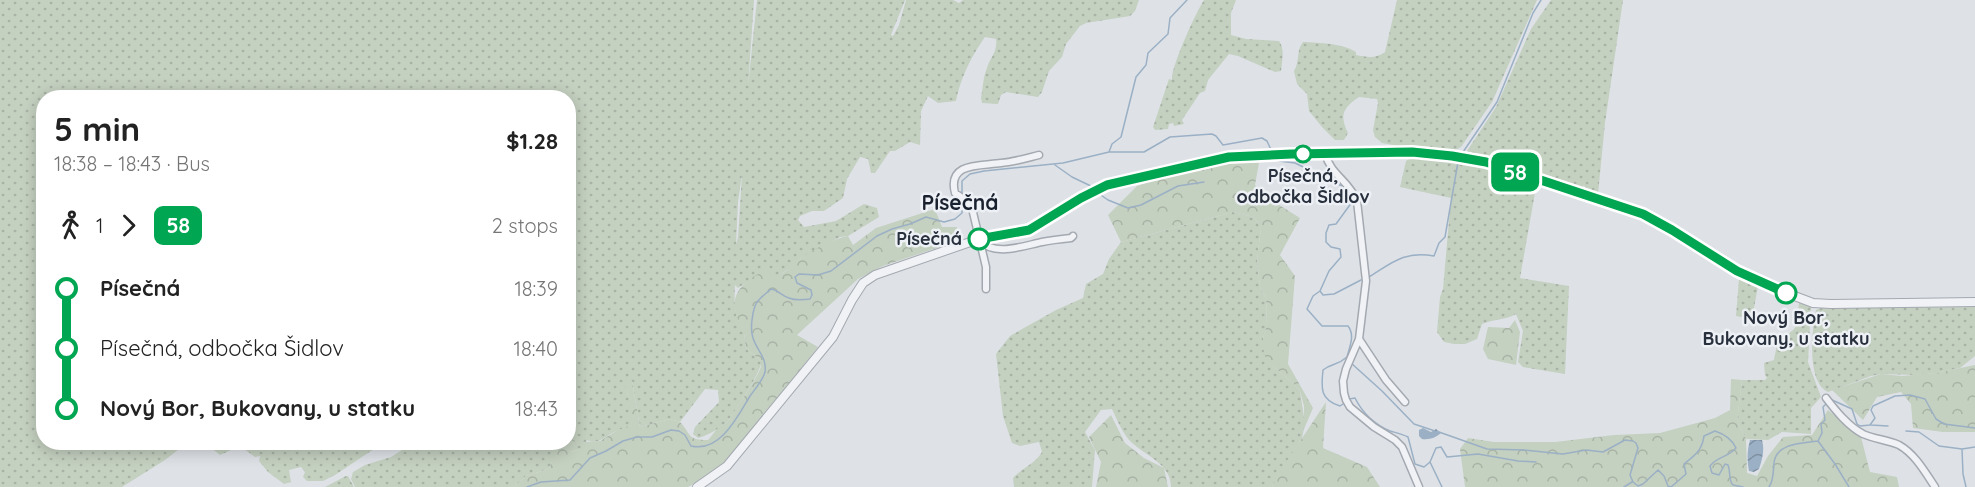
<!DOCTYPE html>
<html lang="en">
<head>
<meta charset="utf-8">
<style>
	:root { --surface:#fff; --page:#f2f2f2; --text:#222; --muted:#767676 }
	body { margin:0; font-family:Quicksand,sans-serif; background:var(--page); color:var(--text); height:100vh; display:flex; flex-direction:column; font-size:22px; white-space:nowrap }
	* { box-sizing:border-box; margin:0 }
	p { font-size:20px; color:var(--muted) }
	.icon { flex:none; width:33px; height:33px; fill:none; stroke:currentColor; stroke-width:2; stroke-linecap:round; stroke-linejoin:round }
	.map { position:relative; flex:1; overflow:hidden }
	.sheet { position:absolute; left:36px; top:90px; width:540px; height:360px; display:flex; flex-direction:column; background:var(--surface); border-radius:24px; box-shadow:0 3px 15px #0003 }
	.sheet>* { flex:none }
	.badge { padding:0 12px; border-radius:9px; font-size:21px; line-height:39px }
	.map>.badge { position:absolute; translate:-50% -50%; box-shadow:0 0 0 3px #fff }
	.legs { display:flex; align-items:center; gap:9px; height:66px; padding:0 18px; font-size:20px }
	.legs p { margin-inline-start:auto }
	.headline { display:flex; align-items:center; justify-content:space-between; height:102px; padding:0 18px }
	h1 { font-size:33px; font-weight:800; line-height:45px }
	ul { padding:0 18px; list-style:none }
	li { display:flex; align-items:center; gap:21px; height:60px; font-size:22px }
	li i { display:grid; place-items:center; width:9px; height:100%; margin:0 8px; background:currentColor }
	li i::after { content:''; width:15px; height:15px; margin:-8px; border:4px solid; border-radius:50%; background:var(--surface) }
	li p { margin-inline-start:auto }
	li:first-child i { background:linear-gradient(#0000 50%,currentColor 0) }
	li:last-child i { background:linear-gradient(currentColor 50%,#0000 0) }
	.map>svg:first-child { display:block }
	.grass { fill:url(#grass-dots); fill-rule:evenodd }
	.forest { fill:url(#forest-crowns) }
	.water { fill:url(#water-waves) }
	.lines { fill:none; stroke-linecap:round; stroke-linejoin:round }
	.stream { stroke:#9bb0c5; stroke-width:1.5 }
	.minor-casing { stroke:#a4a9b1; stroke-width:9 }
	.tertiary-casing { stroke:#a4a9b1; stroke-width:10 }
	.minor { stroke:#f1f2f5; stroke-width:6 }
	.tertiary { stroke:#f1f2f5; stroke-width:8 }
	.line-1-casing { stroke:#fff; stroke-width:14 }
	.line-1 { stroke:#00a651; stroke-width:9 }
	.stop-1-dot { fill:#fff; stroke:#00a651; stroke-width:3 }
	.labels { text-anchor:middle; stroke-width:5; stroke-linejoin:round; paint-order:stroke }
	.stop-label { font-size:18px; font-weight:bold; fill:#28303d; stroke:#edf0f5 }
	.quarter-label { font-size:21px; font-weight:bold; fill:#1a212e; stroke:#edf0f5 }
</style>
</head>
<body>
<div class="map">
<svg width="1975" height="487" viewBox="0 0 1975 487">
	<defs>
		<pattern id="grass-dots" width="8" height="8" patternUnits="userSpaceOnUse" patternTransform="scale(1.5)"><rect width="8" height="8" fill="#c4d0c0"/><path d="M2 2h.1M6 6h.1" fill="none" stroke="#a8b3a6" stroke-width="1.8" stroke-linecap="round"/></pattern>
		<pattern id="forest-crowns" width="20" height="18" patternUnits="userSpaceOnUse" patternTransform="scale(1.5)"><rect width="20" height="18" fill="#c4d0c0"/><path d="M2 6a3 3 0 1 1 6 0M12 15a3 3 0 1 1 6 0" fill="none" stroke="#a8b3a6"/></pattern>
		<pattern id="water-waves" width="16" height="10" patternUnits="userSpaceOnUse" patternTransform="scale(1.5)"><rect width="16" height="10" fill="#9bb0c5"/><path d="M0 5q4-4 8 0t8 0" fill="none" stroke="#7e90a1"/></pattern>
	</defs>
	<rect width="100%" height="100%" fill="#dee2e7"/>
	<path class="grass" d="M0,0H754L748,86L757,0H905L891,35L893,36L899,25L906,0H953L959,3L963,0H1139L1135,11L1130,16L1086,23L1080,26L1066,44L1062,57L1049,71L1042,92L1038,97L1006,92L1001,95L998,104L982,103L981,98C983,88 983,77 987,68C990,57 998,52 996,39L985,37C972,55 960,79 956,101L938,103L928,96L921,111L920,145L910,142L895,151H890L875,173H871L868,159L860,157L847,179L843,198L824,211H812L800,216L798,220L804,227L836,221L864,204L877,208L879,217L848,236L840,237L801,258L793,267L777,276L747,282L738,288L735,285C734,303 734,315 743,330C746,336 744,344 747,349C750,354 758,356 761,362C763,369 733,415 727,422C722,427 705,437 698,438L693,434L695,427L719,402L718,390L705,389L680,422L670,419L640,427L632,381L626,391L631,400V425C626,428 621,429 616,431C605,436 599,445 587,440L581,449L570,452L574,443L568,429V98H44V442L187,443L165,460L122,487H0ZM742,174L738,237L736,245L738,202Z
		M1204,0H1236L1231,13V35L1246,39L1279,41C1285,49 1282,61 1281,71L1275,72L1238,56L1229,54L1208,80L1205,91L1200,93L1182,120L1184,124L1174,126L1173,123L1169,124L1168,129L1155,130L1153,127L1169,79L1172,80C1170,69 1196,12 1204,0Z
		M1397,0H1537L1492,102L1461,147L1455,150L1399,146L1382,143L1375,137L1373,130L1378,103L1377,99L1359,97C1343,108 1339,115 1348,133L1344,140H1335L1322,127L1309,111L1307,94L1297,84L1294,71C1300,62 1296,50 1303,42C1320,43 1342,43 1356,52V55C1367,57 1376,59 1385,52Z
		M1551,0H1623L1605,123L1598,194L1586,190L1584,185L1582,188C1567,188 1552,179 1538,175C1522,170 1477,161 1467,151L1496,107L1531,29Z
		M1417,155L1454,159L1460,163H1468L1500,173L1536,187L1520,278L1569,286L1565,374L1523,367L1518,362L1523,331L1516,314C1506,320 1493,319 1482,324L1477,339L1465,344H1454L1444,342L1437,332L1440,297L1443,289L1451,198L1400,187L1406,161Z
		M1233,212L1254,217L1261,228L1257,260L1260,287L1266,298L1267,326L1263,338L1273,366L1293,383L1300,391L1305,424L1302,438L1272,487H1171C1171,464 1146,456 1131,442C1123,434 1117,420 1112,409L1101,410L1085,432L1095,450L1092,487H1014L1013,478C1022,468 1035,464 1042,452L1039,442L1020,446L1012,443L1003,416L996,354L1010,336L1056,310L1083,298L1086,284L1103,274L1109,259L1121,242Z
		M1739,279L1758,286L1752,319L1736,316Z
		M1799,302H1804L1811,307L1808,362L1821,397L1811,408V434L1782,432L1768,440L1746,439L1737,421L1742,380H1765L1767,378L1765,375L1764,363L1774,360L1778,339C1801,329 1797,324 1799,302Z
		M1975,307V356L1960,368L1936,373L1916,375L1881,374L1871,376L1828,392C1806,382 1812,329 1816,310L1821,308Z
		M552,442V462L548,469L526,476L514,487H355L351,479L353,472L365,465L391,457L413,443Z
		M205,443H383L335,475L323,481H307L303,477L305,472L301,467L289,470L291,482L284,484L268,472L259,461L260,456L255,457L240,446L220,455Z
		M346,476H348L354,487H325Z"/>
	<path class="forest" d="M1231,162L1259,163L1255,185L1268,198L1300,218L1280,255L1295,276L1288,364L1313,408L1304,429V406L1300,391L1293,383L1273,366L1264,355L1263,338L1267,325L1266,298L1260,287L1257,260L1261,228L1254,217L1233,212L1121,242L1108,215L1137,186L1173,174Z
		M935,209L942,227H957V241L883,266L858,279L797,335L818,347L732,456L710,475L688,487H514L526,476L548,469L552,462V443L568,442L569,429L574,443L571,452L581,449L582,442L600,441L616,431L631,425V400L626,391V379L632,381L640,427L670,419L680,422C692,435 687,440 708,440C711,437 714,432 717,429C720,426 725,425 728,421C734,412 760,374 761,366C762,357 751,355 747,349C744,344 746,336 743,331C726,300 736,284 766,270L772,276C785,275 791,267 800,259C809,251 836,238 848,236L853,245L876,228Z
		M1515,320L1520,332L1516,365L1488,359L1483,349L1488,327L1509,328Z
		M1975,365V432H1943L1913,428L1911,404L1901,392L1877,397L1863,420L1832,390L1881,374L1902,376L1936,373Z
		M1731,379L1742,380L1737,421L1746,439L1747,473L1757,476L1768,456L1783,437L1812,435L1828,410L1861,437L1870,472L1897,477L1899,487H1465L1460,449L1468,438L1494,442H1555L1614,435L1660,433L1715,418L1730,410Z
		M1326,402L1323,448L1367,467L1380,487H1272L1283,467Z
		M1111,415L1125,443L1144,458L1164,468L1168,487H1096L1101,462L1089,437Z"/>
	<path class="water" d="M1423,428L1431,432L1436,429L1441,433C1435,438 1430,440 1422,439L1419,436V430Z
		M1750,440H1762C1765,450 1762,460 1759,469L1754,472L1749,471C1747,460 1747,451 1750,440Z"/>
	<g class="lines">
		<path class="stream" d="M1109,152L1112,144L1121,137L1136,77L1146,65L1148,53L1168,34L1170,18L1187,0
			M1461,155L1497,102L1533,13L1541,0
			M1276,159L1279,161L1295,163L1346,188
			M1055,165L1072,177L1093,187
			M1098,193L1108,200L1128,208L1141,205L1178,186L1204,182
			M962,195V181L970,174L984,171L1063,163L1109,152H1144L1170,137L1212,134L1216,136L1223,145L1262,138L1267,141L1272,152
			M1369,277C1393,262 1404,251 1434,256L1439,243L1445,237L1458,162
			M1320,291L1323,295L1334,294L1361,280
			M1348,358L1347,357C1350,346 1355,335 1348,326H1322L1307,309L1313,296L1320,291L1329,271L1341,257L1340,249L1331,247L1326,242V233L1329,225L1336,224L1352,202L1350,193
			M1351,363L1382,391L1414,424L1435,431
			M1349,399L1355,398C1363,414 1374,424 1390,431C1397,433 1402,434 1408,437L1415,464L1424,467L1430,462L1442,487
			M1830,399L1852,409L1857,424L1860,426L1870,425L1875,418L1871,410L1873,406L1895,396L1910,395L1925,399L1936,419L1944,424L1975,428
			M1343,404L1340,406C1320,400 1321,388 1323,370C1332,363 1337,366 1347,357
			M1871,425L1888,426
			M1906,431L1919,432L1939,446L1962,449L1975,447
			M1439,432L1487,449L1524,450L1563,454L1586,450L1603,452L1625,440L1633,441L1636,443L1638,448L1630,475L1633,482L1638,486L1643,484L1658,470L1664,476L1668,486L1671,487L1686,474L1684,464C1694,456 1702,451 1704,436L1715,431C1724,434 1732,439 1736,448C1727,458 1718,456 1710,466L1712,473L1719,475L1725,464L1728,465C1731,472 1728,480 1733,485L1743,487
			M1818,441L1835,464L1849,487
			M1962,449L1963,474L1966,487
			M1430,462L1436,448L1441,447L1447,457L1478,454L1518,461L1536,462
			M527,487L541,482L570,480L590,458L606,451L623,441L637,437H652L671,430L679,431L685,435L691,446C720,453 738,416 750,396C755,389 763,380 765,372C767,357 757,351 753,338C750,330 752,314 755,306C757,299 766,294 771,289C778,290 782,296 789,298C796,301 803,300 810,299L812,295L811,290L797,283L795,277L799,274L818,275L831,271L877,236L892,229L910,224L926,217L944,222L955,219L962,213V200
			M1624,487L1632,482
			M1769,487C1774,480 1773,472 1774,463C1776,443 1802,443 1818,441L1822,433L1821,424L1825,420L1823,407L1827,403"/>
		<g class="minor-casing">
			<path id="minor" d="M1325,153C1331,176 1348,179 1357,201L1366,281L1359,339L1346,369L1343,381L1344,393L1346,400L1350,407L1374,427L1395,440L1402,447L1419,487
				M979,240C994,257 1023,246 1042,242C1052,240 1061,239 1071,238L1073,236
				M986,289V267L971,204L955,193C947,162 980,166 1001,163C1014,162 1027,158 1039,155
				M1359,339L1386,380L1405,402
				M1826,398C1836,411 1848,426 1863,434C1874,439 1888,440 1899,445C1915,454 1925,472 1935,487"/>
		</g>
		<g class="tertiary-casing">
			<path id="tertiary" d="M697,487L727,466L833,337L852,300L863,283L875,275L979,239L1029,230L1081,198L1107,185L1178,168L1229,157L1292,154L1412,152L1452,156L1486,162L1643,214L1672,230L1737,271L1763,284L1813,303L1831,304L1975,302"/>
		</g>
		<use href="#minor" class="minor"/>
		<use href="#tertiary" class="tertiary"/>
	</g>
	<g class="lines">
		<g class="line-1-casing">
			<path id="line-1" d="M979,239L1029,230L1081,198L1107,185L1229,157L1292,154L1412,152L1452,156L1486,162L1643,214L1672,230L1737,271L1786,293"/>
		</g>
		<use href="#line-1" class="line-1"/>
	</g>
	<g class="stop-1-dot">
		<circle cx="1303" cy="154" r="8"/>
		<circle cx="979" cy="239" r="10"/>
		<circle cx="1786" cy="293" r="10"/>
	</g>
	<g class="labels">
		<g class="stop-label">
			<text x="1303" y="182">Písečná,<tspan x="1303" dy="21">odbočka Šidlov</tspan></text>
			<text x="962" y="245" text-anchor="end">Písečná</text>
			<text x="1786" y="324">Nový Bor,<tspan x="1786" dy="21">Bukovany, u statku</tspan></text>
		</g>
		<g class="quarter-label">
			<text x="960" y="210">Písečná</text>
		</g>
	</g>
</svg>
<b class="badge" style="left:1515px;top:172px;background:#00a651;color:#fff">58</b>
<section class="sheet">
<div class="headline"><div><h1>5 min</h1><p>18:38 – 18:43 · Bus</p></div><b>$1.28</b></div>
<div class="legs"><svg class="icon" aria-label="walk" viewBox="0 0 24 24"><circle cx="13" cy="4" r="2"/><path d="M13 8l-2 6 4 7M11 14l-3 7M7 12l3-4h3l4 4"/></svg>1<svg class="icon" aria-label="forward" viewBox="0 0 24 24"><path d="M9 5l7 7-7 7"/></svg><b class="badge" style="background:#00a651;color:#fff">58</b><p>2 stops</p></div>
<ul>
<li><i style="color:#00a651"></i><b>Písečná</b><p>18:39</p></li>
<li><i style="color:#00a651"></i><span>Písečná, odbočka Šidlov</span><p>18:40</p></li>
<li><i style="color:#00a651"></i><b>Nový Bor, Bukovany, u statku</b><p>18:43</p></li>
</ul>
</section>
</div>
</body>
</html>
